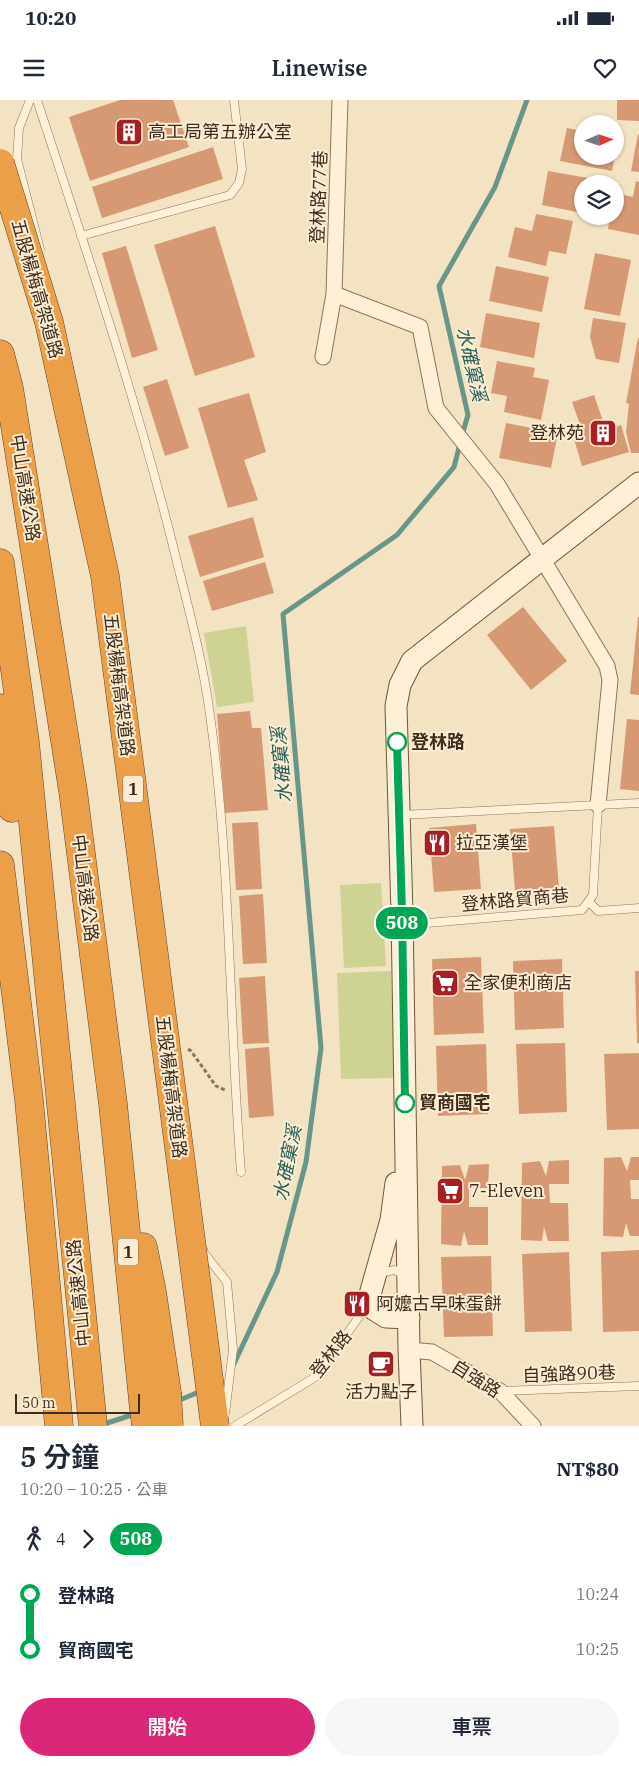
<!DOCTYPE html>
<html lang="zh-TW">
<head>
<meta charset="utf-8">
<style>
	:root { --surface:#fff; --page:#f6f6f7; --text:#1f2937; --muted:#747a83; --accent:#db2777 }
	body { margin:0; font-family:"IBM Plex Serif","Noto Sans TC",serif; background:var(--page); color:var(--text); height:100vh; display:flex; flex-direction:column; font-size:19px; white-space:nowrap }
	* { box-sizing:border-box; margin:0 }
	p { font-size:16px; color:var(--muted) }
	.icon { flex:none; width:28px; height:28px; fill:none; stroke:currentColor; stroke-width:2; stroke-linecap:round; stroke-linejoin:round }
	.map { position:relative; height:1326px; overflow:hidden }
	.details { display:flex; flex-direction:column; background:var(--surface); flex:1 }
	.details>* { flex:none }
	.badge { padding:0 10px; border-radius:16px; font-size:18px; line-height:32px }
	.needle { width:32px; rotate:87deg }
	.controls { position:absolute; left:574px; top:15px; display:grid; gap:10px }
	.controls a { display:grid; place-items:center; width:50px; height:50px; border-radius:50%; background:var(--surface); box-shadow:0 1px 4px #0004; font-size:25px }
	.scale { position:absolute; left:15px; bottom:12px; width:125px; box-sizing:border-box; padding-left:5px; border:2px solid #3e2c1d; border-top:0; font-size:14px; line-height:18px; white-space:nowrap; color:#3e2c1d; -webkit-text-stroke:4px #faedd3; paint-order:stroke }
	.map>.badge { position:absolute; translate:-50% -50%; box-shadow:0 0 0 2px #fff }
	.legs { display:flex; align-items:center; gap:8px; height:55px; padding:0 20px; font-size:16px }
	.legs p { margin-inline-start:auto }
	.headline { display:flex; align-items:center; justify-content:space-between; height:85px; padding:0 20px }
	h1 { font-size:28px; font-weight:600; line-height:38px }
	.primary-button { display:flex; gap:10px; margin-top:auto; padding:10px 20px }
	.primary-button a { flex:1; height:58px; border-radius:30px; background:var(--accent); color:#fff; font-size:20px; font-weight:600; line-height:58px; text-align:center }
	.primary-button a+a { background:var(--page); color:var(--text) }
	ul { padding:0 20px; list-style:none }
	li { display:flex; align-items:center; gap:18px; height:55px; font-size:19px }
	li i { display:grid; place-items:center; width:8px; height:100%; margin:0 6px; background:currentColor }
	li i::after { content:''; width:12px; height:12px; margin:-6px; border:4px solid; border-radius:50%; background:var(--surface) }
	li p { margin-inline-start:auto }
	li:first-child i { background:linear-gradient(#0000 50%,currentColor 0) }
	li:last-child i { background:linear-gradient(currentColor 50%,#0000 0) }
	.status { display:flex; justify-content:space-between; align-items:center; height:35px; padding:0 25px; background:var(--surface); direction:ltr }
	.status svg { height:14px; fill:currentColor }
	header { display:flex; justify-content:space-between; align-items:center; height:65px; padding:0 20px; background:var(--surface); font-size:22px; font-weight:600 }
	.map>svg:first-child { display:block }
	.green { fill:#ced394 }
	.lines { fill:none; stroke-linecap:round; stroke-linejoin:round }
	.stream { stroke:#6a9589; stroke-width:5 }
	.building { fill:#d69973 }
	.lane-casing { stroke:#907357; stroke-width:9 }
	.street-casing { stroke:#907357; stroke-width:17 }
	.secondary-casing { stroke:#72543a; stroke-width:23 }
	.highway-casing { stroke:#5d412b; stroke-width:29 }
	.path { stroke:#907357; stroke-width:3; stroke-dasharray:4 2.5; stroke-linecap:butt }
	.lane { stroke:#fdf0d7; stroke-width:8 }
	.street { stroke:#fdf0d7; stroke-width:15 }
	.secondary { stroke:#fdf0d7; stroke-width:21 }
	.highway { stroke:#ec9f49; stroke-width:28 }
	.lane-bridge-casing { stroke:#907357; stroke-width:9; stroke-linecap:butt }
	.highway-bridge-casing { stroke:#5d412b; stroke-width:29; stroke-linecap:butt }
	.lane-bridge { stroke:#fdf0d7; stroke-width:8 }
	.highway-bridge { stroke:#ec9f49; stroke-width:28 }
	.line-1-casing { stroke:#fff; stroke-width:11 }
	.line-1 { stroke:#00a651; stroke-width:8 }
	.stop-1-dot { fill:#fff; stroke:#00a651; stroke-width:2.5 }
	.labels { text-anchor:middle; stroke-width:4; stroke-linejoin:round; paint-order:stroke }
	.shield { fill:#faedd3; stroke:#766654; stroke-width:1 }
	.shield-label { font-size:16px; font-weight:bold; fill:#3e2c1d }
	.poi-label { font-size:18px; fill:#3e2c1d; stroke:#faedd3; text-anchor:start }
	.street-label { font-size:18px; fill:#3e2c1d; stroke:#faedd3 }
	.stop-label { font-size:18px; font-weight:bold; fill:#3e2c1d; stroke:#faedd3; text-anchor:start }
	.water-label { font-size:19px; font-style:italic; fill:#2a5f5a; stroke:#faedd3 }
</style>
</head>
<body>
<div class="status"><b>10:20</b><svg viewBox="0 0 49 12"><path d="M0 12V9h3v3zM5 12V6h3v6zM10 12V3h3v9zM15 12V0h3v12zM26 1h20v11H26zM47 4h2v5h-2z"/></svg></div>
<header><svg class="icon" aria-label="menu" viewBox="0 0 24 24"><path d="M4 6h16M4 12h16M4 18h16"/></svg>Linewise<svg class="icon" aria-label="heart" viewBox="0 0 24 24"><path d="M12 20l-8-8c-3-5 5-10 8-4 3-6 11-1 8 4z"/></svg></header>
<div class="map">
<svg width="639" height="1326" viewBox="0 0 639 1326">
	<rect width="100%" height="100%" fill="#f3e3c2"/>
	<path class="green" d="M246,526L254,602L217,607L204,533Z
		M381,783L386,866L344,868L340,785Z
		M391,871L394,978L341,979L337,873Z"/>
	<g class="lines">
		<path class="stream" d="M462,335L468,315L439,186L495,87L527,0
			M232,1268L277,1172L306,1062L321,948L283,514L397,435L454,367L460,344
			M175,1302L201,1291
			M101,1325L135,1314"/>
	</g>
	<path class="building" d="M120,0H173L189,47L90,81L69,17Z
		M617,0H639V21L617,20Z
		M567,28L582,31V56H615L612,71L560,61Z
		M638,34H639V72L631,71Z
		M213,47L223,79L102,118L92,87Z
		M548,71L600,80V84H582V113L542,105Z
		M636,81L639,82V135L608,129L610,116H615V93L633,97Z
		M536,114L573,121L566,154L549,151L546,166L508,157L515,127L532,131Z
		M215,126L255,257L195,276L154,145Z
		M126,146L158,250L132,258L102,153Z
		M595,153L631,160L620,216L584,209Z
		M496,166L549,177L542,212L489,201Z
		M486,213L540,223L534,258L480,247Z
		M593,218L626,223L619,263L596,259L590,237Z
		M638,238H639V353H631L626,332L629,304L626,303Z
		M497,261L535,268L533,277L549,280L541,320L504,312L507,296L491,293Z
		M167,279L189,348L165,356L143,287Z
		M249,293L266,352L244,360L258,400L228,408L198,308Z
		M594,295L606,330L621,325L629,352L582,366L574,339L584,336L572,302Z
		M506,323L558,333L551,368L499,358Z
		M253,417L264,457L200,477L188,436Z
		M265,462L274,493L212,511L203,481Z
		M523,507L567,561L531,590L487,535Z
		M638,517H639V595L630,594Z
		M250,611L252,628H261L268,710L225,713L217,614Z
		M627,619L639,620V691L620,689Z
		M258,722L262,789L236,790L232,723Z
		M476,724L481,789L434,792L429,728Z
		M554,726L559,789L515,791L510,729Z
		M263,794L267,863L243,864L239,796Z
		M481,857L484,933L434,935L432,859Z
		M562,859L564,928L515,930L513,861Z
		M635,871H639V943H637Z
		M265,876L269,943L243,944L239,878Z
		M565,943L567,1012L519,1014L516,944Z
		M486,944L488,1014L438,1016L436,946Z
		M269,947L274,1016L249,1018L245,949Z
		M639,953V1029L607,1030L604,954Z
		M621,1057L627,1071L631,1057H639V1080H630L631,1099H639V1136H630L626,1123L623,1137L603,1136L604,1058Z
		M569,1060V1084H549L550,1103H568L569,1141H548L544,1127L542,1141L521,1140L522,1063L540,1061L546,1076L549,1061Z
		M489,1064L488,1088H469V1107H488V1145H468L464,1131L461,1146L441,1144L442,1066L460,1065L465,1080L469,1065Z
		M639,1150V1231L603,1232L601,1152Z
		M569,1152L572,1231L525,1232L522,1154Z
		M491,1156L493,1236L444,1237L441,1157Z"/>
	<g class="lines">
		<g class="lane-casing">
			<path id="lane" d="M30,0L19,28L17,59L40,149
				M37,0C86,150 137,300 175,454C188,507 203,561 210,615C231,766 229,920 241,1072
				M81,136L230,95L239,83L242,69L234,0
				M401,715L639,703
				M589,802L598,811L639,808
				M404,825L582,810L593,795L598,705
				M203,1149L204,1153L227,1182L233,1249
				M378,1173L395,1170L404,1175
				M501,1291L639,1286
				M235,1326L317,1276L366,1207"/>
		</g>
		<g class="street-casing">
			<path id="street" d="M334,194L420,227L436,308L497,384L607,566L610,580L598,705
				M323,257L334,194L340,0
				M409,1250L432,1252L500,1291L533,1326"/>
		</g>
		<g class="secondary-casing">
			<path id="secondary" d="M396,1083L391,1120L367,1205L386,1217L409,1218
				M412,1326L409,1250L402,813L396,606L400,585L412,561L639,383"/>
		</g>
		<g class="highway-casing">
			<path id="highway" d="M0,254L9,288L73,691L113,1004L143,1300
				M0,463L25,642L93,1326
				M0,608L12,708
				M0,765L29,1000L59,1326
				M143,1147L152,1192L167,1293"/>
		</g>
		<path class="path" d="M188,949L191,951L216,986L225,990"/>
		<use href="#lane" class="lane"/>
		<use href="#street" class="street"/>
		<use href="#secondary" class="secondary"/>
		<use href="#highway" class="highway"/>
		<g class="lane-bridge-casing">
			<path id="lane-bridge" d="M225,1314L233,1249"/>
		</g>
		<g class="highway-bridge-casing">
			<path id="highway-bridge" d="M0,63L49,222L105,476L215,1326
				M167,1293L169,1326
				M143,1300L146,1326"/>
		</g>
		<use href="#lane-bridge" class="lane-bridge"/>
		<use href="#highway-bridge" class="highway-bridge"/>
	</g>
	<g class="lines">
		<g class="line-1-casing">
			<path id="line-1" d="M397,642L402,813L405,1003"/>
		</g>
		<use href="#line-1" class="line-1"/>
	</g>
	<defs>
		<g id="building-square" transform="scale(1.4375)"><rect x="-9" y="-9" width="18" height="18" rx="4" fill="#a61f24" stroke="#faedd3"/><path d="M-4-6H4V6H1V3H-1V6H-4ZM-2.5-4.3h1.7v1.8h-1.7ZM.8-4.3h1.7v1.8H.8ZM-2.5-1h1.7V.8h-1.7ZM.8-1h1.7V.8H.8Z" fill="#fff"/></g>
		<g id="restaurant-square" transform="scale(1.4375)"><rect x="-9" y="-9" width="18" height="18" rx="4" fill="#a61f24" stroke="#faedd3"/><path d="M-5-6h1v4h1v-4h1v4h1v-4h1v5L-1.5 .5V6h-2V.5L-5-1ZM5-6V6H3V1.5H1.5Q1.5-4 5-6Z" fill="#fff"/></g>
		<g id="supermarket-square" transform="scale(1.4375)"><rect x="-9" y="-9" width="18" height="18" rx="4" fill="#a61f24" stroke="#faedd3"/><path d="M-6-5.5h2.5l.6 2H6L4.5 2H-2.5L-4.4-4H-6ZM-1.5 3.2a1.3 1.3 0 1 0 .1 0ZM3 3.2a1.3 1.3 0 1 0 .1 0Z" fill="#fff"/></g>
		<g id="cafe-square" transform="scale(1.4375)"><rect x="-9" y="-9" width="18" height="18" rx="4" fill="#a61f24" stroke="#faedd3"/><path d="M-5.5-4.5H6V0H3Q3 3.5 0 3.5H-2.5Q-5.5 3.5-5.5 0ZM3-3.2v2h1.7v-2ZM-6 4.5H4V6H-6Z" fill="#fff"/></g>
	</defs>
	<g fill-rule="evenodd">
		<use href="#building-square" x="129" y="32"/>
		<use href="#building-square" x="603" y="333"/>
		<use href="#restaurant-square" x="437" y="743"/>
		<use href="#supermarket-square" x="445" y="883"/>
		<use href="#supermarket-square" x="450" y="1091"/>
		<use href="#restaurant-square" x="357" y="1204"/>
		<use href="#cafe-square" x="381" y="1264"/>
	</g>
	<g class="stop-1-dot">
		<circle cx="397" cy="642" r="9"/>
		<circle cx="405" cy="1003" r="9"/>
	</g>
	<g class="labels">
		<g class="shield">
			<rect x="123" y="675.5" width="20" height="27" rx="4"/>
			<rect x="118" y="1138.5" width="20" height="27" rx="4"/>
		</g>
		<g class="shield-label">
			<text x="133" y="695">1</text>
			<text x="128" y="1158">1</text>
		</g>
		<g class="poi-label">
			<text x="148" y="38">高工局第五辦公室</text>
			<text x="584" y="339" text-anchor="end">登林苑</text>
			<text x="456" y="749">拉亞漢堡</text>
			<text x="464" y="889">全家便利商店</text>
			<text x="469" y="1097">7-Eleven</text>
			<text x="376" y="1210">阿嬤古早味蛋餅</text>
			<text x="381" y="1298" text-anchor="middle">活力點子</text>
		</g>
		<g class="street-label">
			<text transform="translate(319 97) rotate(-88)" y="6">登林路77巷</text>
			<text transform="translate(37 189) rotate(74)" y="6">五股楊梅高架道路</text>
			<text transform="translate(25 388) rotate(81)" y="6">中山高速公路</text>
			<text transform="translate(119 585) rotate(83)" y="6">五股楊梅高架道路</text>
			<text transform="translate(85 788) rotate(83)" y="6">中山高速公路</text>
			<text transform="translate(515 800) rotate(-5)" y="6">登林路貿商巷</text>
			<text transform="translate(171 987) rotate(83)" y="6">五股楊梅高架道路</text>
			<text transform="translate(79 1193) rotate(-96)" y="6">中山高速公路</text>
			<text transform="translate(331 1254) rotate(-52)" y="6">登林路</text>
			<text transform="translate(569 1274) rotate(-2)" y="6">自強路90巷</text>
			<text transform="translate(476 1279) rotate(32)" y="6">自強路</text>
		</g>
		<g class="stop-label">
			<text x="411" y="648">登林路</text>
			<text x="419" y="1009">貿商國宅</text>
		</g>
		<g class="water-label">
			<text transform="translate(472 264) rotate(77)" y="7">水確窠溪</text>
			<text transform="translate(281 665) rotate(-95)" y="7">水確窠溪</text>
			<text transform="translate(287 1063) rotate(-79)" y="7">水確窠溪</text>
		</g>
	</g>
</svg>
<div class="controls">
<a><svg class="needle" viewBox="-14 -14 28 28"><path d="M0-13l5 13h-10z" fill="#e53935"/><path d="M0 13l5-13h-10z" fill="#747a83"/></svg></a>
<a><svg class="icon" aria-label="layers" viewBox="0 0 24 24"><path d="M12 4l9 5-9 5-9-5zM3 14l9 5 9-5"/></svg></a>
</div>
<div class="scale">50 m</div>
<b class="badge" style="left:402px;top:823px;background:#00a651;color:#fff">508</b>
</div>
<section class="details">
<div class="headline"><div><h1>5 分鐘</h1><p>10:20 – 10:25 · 公車</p></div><b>NT$80</b></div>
<div class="legs"><svg class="icon" aria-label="walk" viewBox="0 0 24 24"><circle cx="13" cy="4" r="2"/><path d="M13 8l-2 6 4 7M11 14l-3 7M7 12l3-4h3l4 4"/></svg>4<svg class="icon" aria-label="forward" viewBox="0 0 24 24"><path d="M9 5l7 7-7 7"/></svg><b class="badge" style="background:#00a651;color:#fff">508</b></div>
<ul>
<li><i style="color:#00a651"></i><b>登林路</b><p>10:24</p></li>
<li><i style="color:#00a651"></i><b>貿商國宅</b><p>10:25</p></li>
</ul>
<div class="primary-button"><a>開始</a><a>車票</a></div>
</section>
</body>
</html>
